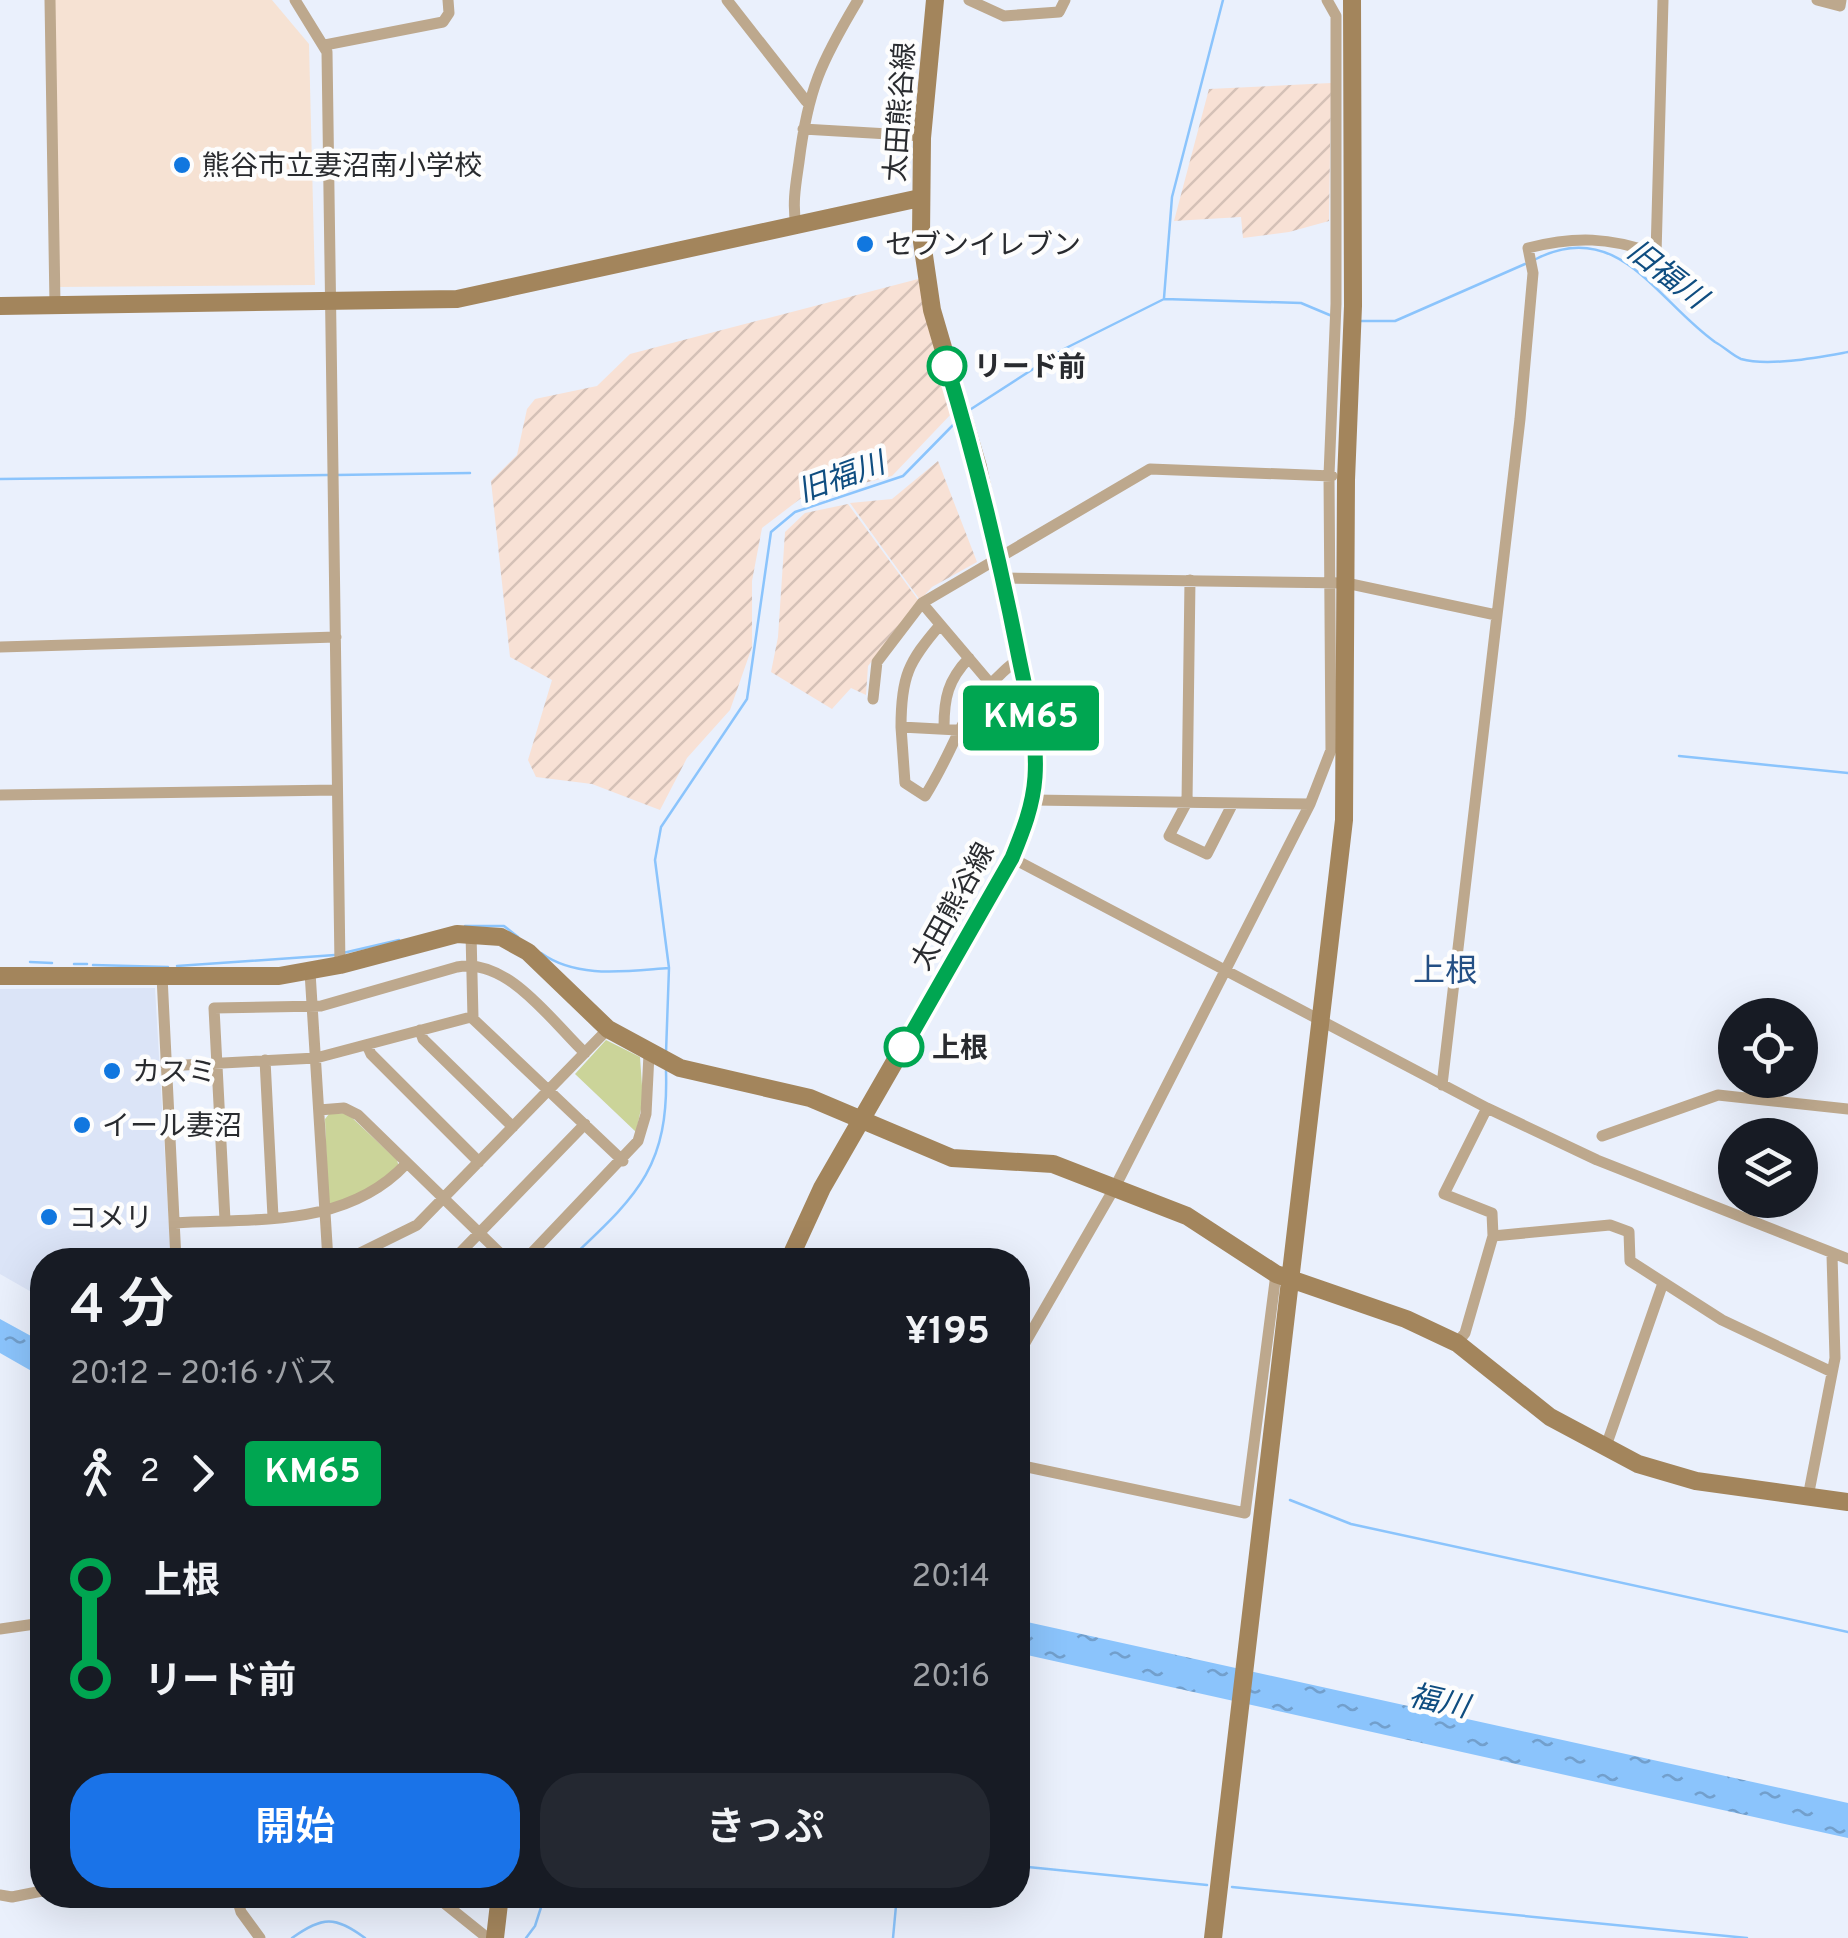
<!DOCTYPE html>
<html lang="ja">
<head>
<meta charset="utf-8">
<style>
	:root { --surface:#171b24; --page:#242831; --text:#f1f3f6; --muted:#9ea1a6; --accent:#1a73e8 }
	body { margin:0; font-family:Overpass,"Noto Sans JP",sans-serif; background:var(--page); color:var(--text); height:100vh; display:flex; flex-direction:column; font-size:38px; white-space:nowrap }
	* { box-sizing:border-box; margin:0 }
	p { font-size:32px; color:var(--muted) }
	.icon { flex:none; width:55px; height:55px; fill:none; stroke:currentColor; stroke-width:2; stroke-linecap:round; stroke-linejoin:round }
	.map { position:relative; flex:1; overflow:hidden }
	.details { position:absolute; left:30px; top:1248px; width:1000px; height:660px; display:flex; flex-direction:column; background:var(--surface); border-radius:40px; box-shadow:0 10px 40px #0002 }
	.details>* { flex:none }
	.badge { padding:0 20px; border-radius:8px; font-size:35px; line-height:65px }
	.buttons { position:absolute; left:1718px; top:998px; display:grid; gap:20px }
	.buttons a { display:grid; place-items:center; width:100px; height:100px; border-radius:50%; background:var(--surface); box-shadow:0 10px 40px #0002; font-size:50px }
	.map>.badge { position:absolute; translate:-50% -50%; box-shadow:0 0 0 5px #fff }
	.legs { display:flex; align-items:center; gap:15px; height:110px; padding:0 40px; font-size:32px }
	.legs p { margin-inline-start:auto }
	.summary { display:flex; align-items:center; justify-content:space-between; height:170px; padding:0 40px }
	h1 { font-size:55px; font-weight:600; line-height:75px }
	.action { display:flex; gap:20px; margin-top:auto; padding:20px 40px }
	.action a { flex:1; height:115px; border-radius:40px; background:var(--accent); color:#fff; font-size:40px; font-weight:600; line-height:115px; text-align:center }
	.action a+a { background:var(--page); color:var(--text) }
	ul { padding:0 40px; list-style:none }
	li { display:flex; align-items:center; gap:35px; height:100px; font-size:38px }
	li i { display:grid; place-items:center; width:15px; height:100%; margin:0 12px; background:currentColor }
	li i::after { content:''; width:25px; height:25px; margin:-12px; border:8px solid; border-radius:50%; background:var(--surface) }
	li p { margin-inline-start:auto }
	li:first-child i { background:linear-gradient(#0000 50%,currentColor 0) }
	li:last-child i { background:linear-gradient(currentColor 50%,#0000 0) }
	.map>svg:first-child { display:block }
	.built { fill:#dbe4f7 }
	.industrial { fill:url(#industrial-furrows) }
	.education { fill:#f6e2d3 }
	.green { fill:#cbd499 }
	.water { fill:url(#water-ripples) }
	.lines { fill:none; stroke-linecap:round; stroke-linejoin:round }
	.stream { stroke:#8bc4fc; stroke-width:2.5 }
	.street { stroke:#bda88d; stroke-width:11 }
	.secondary { stroke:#a3855c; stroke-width:18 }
	.line-1-casing { stroke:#fff; stroke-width:22 }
	.line-1 { stroke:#00a651; stroke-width:15 }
	.poi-dot { fill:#1177df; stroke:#fdfdfd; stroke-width:4 }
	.stop-1-dot { fill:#fff; stroke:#00a651; stroke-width:5 }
	.labels { text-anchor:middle; stroke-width:9; stroke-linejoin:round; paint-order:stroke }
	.street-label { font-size:28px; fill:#292b2f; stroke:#fdfdfd }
	.poi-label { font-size:28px; fill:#292b2f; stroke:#fdfdfd; text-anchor:start }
	.stop-label { font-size:28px; font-weight:bold; fill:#292b2f; stroke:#fdfdfd; text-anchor:start }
	.water-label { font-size:30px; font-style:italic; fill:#0f4d80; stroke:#fdfdfd }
	.quarter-label { font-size:32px; fill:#244f84; stroke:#fdfdfd }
</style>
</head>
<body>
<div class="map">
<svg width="1848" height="1938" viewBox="0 0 1848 1938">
	<defs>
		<pattern id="industrial-furrows" width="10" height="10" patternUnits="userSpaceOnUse" patternTransform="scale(2.5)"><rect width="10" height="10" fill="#f8e1d5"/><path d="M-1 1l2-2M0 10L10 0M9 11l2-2" fill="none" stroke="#d5c1b7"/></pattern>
		<pattern id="water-ripples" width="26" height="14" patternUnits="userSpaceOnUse" patternTransform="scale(2.5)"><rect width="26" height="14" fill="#8bc4fc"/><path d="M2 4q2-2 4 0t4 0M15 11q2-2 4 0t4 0" fill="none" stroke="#729fcc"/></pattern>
	</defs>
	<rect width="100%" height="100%" fill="#eaf0fc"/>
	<path class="built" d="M155,988L171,1260H42V1298L0,1274V989Z"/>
	<path class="industrial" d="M1331,83L1329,221L1289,232L1243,238L1241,217L1174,221L1209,89Z
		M922,278L953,412L892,476L800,499L762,528L752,581V647L730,710L687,758L660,810L592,784L536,777L528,760L552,680L510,657L491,481L517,455L527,409L535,399L597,386L630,354Z
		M938,461L977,562L932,587L920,600L850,503L892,499Z
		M848,504L919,601L868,666L866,695L851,688L832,709L771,672L778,637L785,532L805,513Z"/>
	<path class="education" d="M50,0H272L309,44L315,285L55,287Z"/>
	<path class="green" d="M606,1040L640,1057L643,1100L636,1132L575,1074Z
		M347,1113L397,1160L399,1167L381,1185L334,1206L328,1202L325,1119L329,1114Z"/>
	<path class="water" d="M0,1319L42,1342V1377L0,1353Z
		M1018,1620L1848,1803V1838L1018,1653Z"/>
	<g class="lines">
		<path class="stream" d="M1536,259C1618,217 1657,301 1715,342C1723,346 1733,356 1741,359C1769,367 1820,357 1848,352
			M1164,298L1172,197L1223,0
			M1360,321H1395L1525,264
			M968,411L1064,349L1164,299L1301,303L1332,316
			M336,475L470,473
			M0,479L328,475
			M1679,756L1848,773
			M465,926H504L518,937
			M343,953L399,940
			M541,953C577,979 626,971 669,968
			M30,962L52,963
			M74,964H87
			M93,965L168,967
			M177,966L335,955
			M666,1053L669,968L655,860L661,827L747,699L771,532L795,512L903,476L955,423
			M569,1260C635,1197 669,1170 666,1071
			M1290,1500L1351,1524L1848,1632
			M1018,1866L1207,1885
			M1232,1887L1747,1938
			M292,1938C323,1916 335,1916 365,1938
			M526,1938L535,1926L545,1895
			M893,1938L897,1895"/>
		<path class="street" d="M50,0L55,305
			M295,0L327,52L340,965
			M727,0L806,101
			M969,0L1004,16L1059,12L1065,0
			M1817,0L1840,6L1841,0
			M325,45L443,22L449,13L448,0
			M803,129L923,136
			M796,225C792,203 796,183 799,162C808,89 821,62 858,0
			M1003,578L1346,583L1496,615
			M1190,580L1187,802L1169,836L1207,854L1233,803
			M922,603L989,682
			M940,625C908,662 901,677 901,727L958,730
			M0,647L336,637
			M873,699L877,662L922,603L1150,469L1332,476
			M901,727L905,783L925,796C962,737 959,706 1019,658
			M944,727C944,698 948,680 969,658
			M0,795L337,790
			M1033,800L1310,804
			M1012,858L1487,1108L1597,1160L1848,1259
			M471,933L473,1018
			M310,972L328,1260
			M162,976L176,1260
			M420,1030L423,1039L513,1127
			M367,1045L371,1054L479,1162
			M265,1060L273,1217
			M166,1066L316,1058L471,1017L623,1161
			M1442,1085L1520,419L1533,273L1528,248C1575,236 1610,237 1656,254L1663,0
			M319,1110L344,1108L358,1115L507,1260
			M1602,1136L1718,1095L1848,1109
			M225,1220L214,1008L321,1006L457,967C508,957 552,1022 585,1053
			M175,1223C256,1218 346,1228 406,1164
			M1493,1236L1610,1225L1629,1232L1630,1261L1722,1320L1832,1372
			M346,1260L417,1225L608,1029
			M453,1260L585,1124
			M525,1260L638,1141L646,1114L649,1054
			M1457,1343L1465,1333L1493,1236L1492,1213L1444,1194L1487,1108
			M1018,1355L1115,1187L1310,804L1331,750L1329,475L1336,304V16L1327,0
			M1605,1449L1663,1283
			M1018,1465L1245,1513L1276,1274
			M1808,1497L1835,1358L1832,1255
			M0,1629L42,1623
			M0,1895L12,1897L42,1891
			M236,1895L241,1912L260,1938
			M334,1895H337
			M434,1895L485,1936L495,1938"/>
		<path class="secondary" d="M0,306L457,299L920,198
			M0,976H279L340,965L457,934L501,937L528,952L608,1029L680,1068L810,1098L952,1158L1053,1164L1187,1216L1276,1274L1406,1319L1457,1343L1550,1417L1638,1464L1696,1481L1848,1502
			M789,1260L822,1188L1012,858L1033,800L1036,757L1031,721L978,467L932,310L921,235L922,138L935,0
			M495,1938L500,1895
			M1213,1938L1344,820L1346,480L1353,306L1352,0"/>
	</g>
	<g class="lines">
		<g class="line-1-casing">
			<path id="line-1" d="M904,1047L1012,858C1023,831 1033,806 1035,777C1038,734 1025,690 1017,648C998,552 975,459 947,366"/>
		</g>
		<use href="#line-1" class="line-1"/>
	</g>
	<g class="poi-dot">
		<circle cx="182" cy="165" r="10"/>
		<circle cx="865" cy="244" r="10"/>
		<circle cx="112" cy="1071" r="10"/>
		<circle cx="82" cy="1125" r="10"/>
		<circle cx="49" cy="1217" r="10"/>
	</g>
	<g class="stop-1-dot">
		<circle cx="947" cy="366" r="18"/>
		<circle cx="904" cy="1047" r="18"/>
	</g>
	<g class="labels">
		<g class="street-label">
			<text transform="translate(899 112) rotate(-86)" y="10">太田熊谷線</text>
			<text transform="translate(952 906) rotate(-61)" y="10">太田熊谷線</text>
		</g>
		<g class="poi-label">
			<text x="202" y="175">熊谷市立妻沼南小学校</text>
			<text x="885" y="254">セブンイレブン</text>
			<text x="132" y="1081">カスミ</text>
			<text x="102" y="1135">イール妻沼</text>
			<text x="69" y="1227">コメリ</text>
		</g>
		<g class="stop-label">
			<text x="974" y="376">リード前</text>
			<text x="932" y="1057">上根</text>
		</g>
		<g class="water-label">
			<text transform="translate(1667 274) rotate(38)" y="10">旧福川</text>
			<text transform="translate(841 477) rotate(-20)" y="10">旧福川</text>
			<text transform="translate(1439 1701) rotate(12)" y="10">福川</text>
		</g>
		<g class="quarter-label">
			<text x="1445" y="981">上根</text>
		</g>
	</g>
</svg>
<div class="buttons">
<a><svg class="icon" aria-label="locate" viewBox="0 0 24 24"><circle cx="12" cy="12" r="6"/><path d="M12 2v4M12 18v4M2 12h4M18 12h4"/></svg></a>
<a><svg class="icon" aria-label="layers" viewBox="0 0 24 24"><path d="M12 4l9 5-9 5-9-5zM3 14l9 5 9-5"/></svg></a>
</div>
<b class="badge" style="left:1031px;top:718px;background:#00a651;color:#fff">KM65</b>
<section class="details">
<div class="summary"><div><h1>4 分</h1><p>20:12 – 20:16 · バス</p></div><b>¥195</b></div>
<div class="legs"><svg class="icon" aria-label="walk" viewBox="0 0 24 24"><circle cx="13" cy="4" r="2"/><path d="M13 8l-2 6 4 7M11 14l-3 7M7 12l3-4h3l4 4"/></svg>2<svg class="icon" aria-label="forward" viewBox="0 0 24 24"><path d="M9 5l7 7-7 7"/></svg><b class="badge" style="background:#00a651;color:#fff">KM65</b></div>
<ul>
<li><i style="color:#00a651"></i><b>上根</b><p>20:14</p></li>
<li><i style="color:#00a651"></i><b>リード前</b><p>20:16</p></li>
</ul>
<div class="action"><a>開始</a><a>きっぷ</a></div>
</section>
</div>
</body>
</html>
